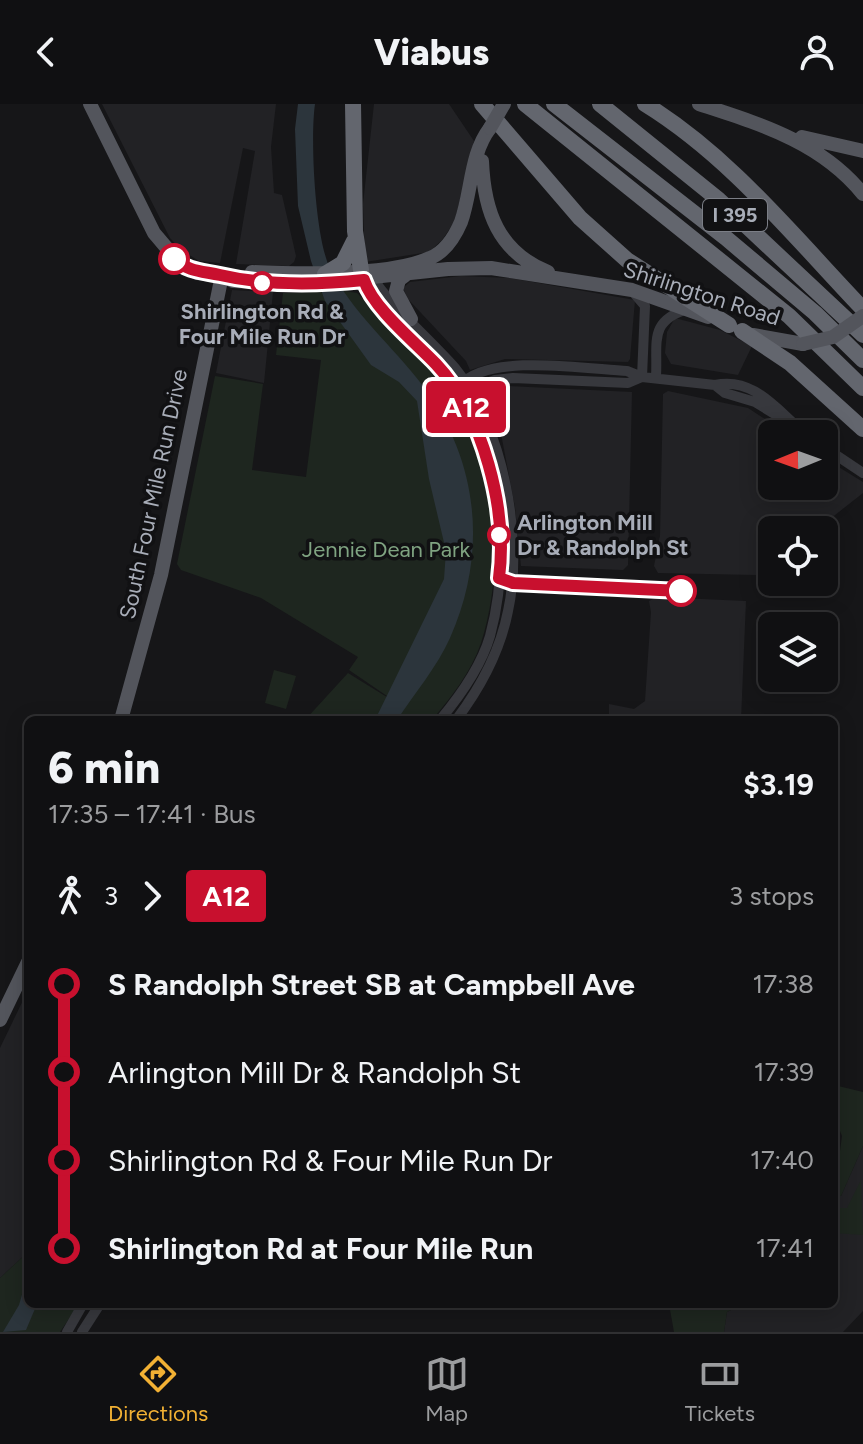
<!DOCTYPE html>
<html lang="en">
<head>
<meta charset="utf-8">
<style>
	:root { --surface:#101012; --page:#1e1e20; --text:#f1f3f6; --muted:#9c9d9f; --line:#303032; --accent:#f2b134 }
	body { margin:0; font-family:Figtree,sans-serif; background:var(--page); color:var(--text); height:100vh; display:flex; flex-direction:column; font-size:30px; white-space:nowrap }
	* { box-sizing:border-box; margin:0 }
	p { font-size:26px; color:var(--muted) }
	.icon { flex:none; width:44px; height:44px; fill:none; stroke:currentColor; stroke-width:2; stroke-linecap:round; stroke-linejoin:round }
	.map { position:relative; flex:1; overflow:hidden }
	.panel { position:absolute; left:24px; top:612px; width:814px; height:592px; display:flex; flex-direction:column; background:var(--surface); border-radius:12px; box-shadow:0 4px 20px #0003,0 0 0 2px var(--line) }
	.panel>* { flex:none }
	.badge { padding:0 16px; border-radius:6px; font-size:28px; line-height:52px }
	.needle { width:52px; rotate:269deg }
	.buttons { position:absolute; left:758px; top:316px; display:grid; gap:16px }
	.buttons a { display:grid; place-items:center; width:80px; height:80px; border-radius:12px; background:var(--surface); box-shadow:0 4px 20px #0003,0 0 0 2px var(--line); font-size:40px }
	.map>.badge { position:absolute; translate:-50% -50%; box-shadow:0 0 0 4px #fff }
	.legs { display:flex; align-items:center; gap:12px; height:88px; padding:0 24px; font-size:26px }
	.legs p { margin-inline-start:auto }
	.headline { display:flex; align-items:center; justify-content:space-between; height:136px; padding:0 24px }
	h1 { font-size:44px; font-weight:800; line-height:60px }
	ul { padding:0 24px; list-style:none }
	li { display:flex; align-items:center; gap:28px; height:88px; font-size:30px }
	li i { display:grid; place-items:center; width:12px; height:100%; margin:0 10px; background:currentColor }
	li i::after { content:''; width:20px; height:20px; margin:-10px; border:6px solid; border-radius:50%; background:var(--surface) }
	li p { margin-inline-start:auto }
	li:first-child i { background:linear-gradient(#0000 50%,currentColor 0) }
	li:last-child i { background:linear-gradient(currentColor 50%,#0000 0) }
	header { display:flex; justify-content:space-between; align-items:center; height:104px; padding:0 24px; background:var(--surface); font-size:36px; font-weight:800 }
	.tab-bar { display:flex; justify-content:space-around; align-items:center; height:112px; border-top:2px solid var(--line); background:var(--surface); font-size:22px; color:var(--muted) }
	.tab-bar a { display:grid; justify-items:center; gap:4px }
	.tab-bar .on { color:var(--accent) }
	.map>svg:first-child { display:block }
	.built { fill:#222225 }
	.green { fill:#1e261f }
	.water { fill:#2c353c }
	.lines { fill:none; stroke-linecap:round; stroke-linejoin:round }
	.minor { stroke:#37383d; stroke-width:10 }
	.major { stroke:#53555c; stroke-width:14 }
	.highway { stroke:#63666e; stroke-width:16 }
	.major-bridge { stroke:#53555c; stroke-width:14 }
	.line-1-casing { stroke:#fff; stroke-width:18 }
	.line-1 { stroke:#c8102e; stroke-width:12 }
	.stop-1-dot { fill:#fff; stroke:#c8102e; stroke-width:4 }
	.labels { text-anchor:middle; stroke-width:7; stroke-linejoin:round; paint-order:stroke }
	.shield { fill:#111113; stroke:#7b7e86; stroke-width:2 }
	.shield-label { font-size:20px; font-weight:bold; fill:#a8adb8 }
	.street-label { font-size:22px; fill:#a8adb8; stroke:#111113 }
	.stop-label { font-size:22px; font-weight:bold; fill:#a8adb8; stroke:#111113 }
	.park-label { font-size:22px; fill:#7fa381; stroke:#111113 }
</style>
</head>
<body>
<header><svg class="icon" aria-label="back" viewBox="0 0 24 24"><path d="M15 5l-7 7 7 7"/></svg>Viabus<svg class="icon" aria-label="person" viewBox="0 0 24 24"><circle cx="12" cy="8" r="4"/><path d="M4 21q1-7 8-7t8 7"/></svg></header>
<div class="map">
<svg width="863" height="1228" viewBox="0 0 863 1228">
	<rect width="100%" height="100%" fill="#161618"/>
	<path class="built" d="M102,0H276L271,43L274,89L282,91L296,152L294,158L289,162L236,160L255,47L243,44L220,159L199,157L180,145L170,134Z
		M374,0H449L474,37L455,117L442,136L429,148L365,158L363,100Z
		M461,172L510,174L635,196L630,255L628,258L505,255L470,266L466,257L408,195L403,184L410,178Z
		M232,186L273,188L264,279L216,269Z
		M675,214L720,226L752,242L738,271L671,260L665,249L667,228Z
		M507,282L632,288L628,461L623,466L521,462L515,403L494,293L500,283Z
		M668,287L748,304L788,330H772V382H824V354L863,378V389L816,426H772L770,468L756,471L658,469L654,462L660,432L663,290Z
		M657,493L746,497L741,616H609V600L634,605L645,597L651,508L649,497Z
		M28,886V1148L0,1174V944Z
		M863,1042V1207L843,1228H724L727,1208L742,1200H834V1091L841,1092Z"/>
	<path class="green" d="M345,187L357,189C384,215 415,241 439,270C496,340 508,455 481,539C471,568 452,592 432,616H305L348,569L403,603L349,566L358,553L261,494L181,466L177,460L215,272L263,280L252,366L306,373L321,256L276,251L283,189Z
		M274,566L296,572L286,605L265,599Z
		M834,981L863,988V1042L841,1092L834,1091L842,1032L834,1012Z
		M861,1076L863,1131L834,1129V1104H847Z
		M28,1148V1200H79L60,1228H0V1174Z
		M669,1200H742L727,1208L724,1228H674Z"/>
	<path class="water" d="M298,0H315C310,35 315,131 329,162C351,208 393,242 423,282C479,357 488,449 450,534C437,563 414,590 397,616H375L444,475L446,447L429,375L417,297L399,278L371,261L325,197L311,157L298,102L295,25Z
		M28,1170V1200H37L26,1226L3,1228L19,1201Z"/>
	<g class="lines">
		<path class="minor" d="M376,167C376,169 376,177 377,179C381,191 442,248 455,264C503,322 524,435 508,507C500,548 481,583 456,616
			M364,176C375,211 424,244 447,273C500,342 512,450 490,532C481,563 460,592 440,616
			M633,188L645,202L642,273
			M656,273C658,238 648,217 688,205
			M462,280C489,249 588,265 627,267L642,273L715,281C755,272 779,309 806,330
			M715,281L725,289L755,298L791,320
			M464,288L495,276L513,274L628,279L642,273
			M824,343L863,369
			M67,1228L83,1200
			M82,1228L100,1200"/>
		<path class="major" d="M90,0L154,129L182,162L197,169L222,171L233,177L306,180L448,165L491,164L632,186L708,213
			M699,0C760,20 821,38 863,90
			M802,33L863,47
			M482,57C484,107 498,148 548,168
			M252,168C298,170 388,173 430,154C445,148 455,132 461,118C472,87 470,50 490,24
			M407,170L399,176L396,187L411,215
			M753,231L803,240
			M121,616L161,471L222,171
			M0,916L28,858"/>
		<path class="highway" d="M353,0L355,127L361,166
			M482,0L580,114L627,156L729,221
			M525,0L789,212L863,284
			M554,0L726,134L815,209L863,256
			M600,0L719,96L863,231
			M645,0C731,53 794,133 863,205
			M325,170L343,159L354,137
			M742,227L790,259L863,325"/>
		<path class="major-bridge" d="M490,24L504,0
			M803,240L833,233L863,212"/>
	</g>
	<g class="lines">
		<g class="line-1-casing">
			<path id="line-1" d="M174,155C189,168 202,167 220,171C267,182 315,181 364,176C373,204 415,238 436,260C483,310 508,406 499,474L513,479L681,487"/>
		</g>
		<use href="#line-1" class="line-1"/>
	</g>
	<g class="stop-1-dot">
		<circle cx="174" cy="155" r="14"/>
		<circle cx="262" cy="179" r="10"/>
		<circle cx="499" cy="431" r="10"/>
		<circle cx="681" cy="487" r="14"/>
	</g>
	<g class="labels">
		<rect class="shield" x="703" y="95" width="64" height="32" rx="6"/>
		<g class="shield-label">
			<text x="735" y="118">I 395</text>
		</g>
		<g class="street-label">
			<text transform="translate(702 189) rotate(18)" y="8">Shirlington Road</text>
			<text transform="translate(153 390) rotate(-78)" y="8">South Four Mile Run Drive</text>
		</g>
		<g class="stop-label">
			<text x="262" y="215">Shirlington Rd &amp;<tspan x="262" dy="25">Four Mile Run Dr</tspan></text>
			<text x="517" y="426" text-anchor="start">Arlington Mill<tspan x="517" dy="25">Dr &amp; Randolph St</tspan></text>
		</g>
		<g class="park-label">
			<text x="386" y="453">Jennie Dean Park</text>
		</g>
	</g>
</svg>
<div class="buttons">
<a><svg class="needle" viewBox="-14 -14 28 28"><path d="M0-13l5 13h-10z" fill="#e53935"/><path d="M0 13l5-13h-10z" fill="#9c9d9f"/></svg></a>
<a><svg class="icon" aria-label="locate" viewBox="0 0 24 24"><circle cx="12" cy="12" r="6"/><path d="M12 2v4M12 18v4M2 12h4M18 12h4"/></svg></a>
<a><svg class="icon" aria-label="layers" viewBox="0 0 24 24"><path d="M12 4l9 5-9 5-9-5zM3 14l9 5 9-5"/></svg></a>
</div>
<b class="badge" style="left:466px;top:303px;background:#c8102e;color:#fff">A12</b>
<section class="panel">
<div class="headline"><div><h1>6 min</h1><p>17:35 – 17:41 · Bus</p></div><b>$3.19</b></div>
<div class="legs"><svg class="icon" aria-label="walk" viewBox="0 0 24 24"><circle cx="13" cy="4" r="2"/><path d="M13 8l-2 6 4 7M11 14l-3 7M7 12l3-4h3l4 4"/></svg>3<svg class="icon" aria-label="forward" viewBox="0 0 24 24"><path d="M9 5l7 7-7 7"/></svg><b class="badge" style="background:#c8102e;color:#fff">A12</b><p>3 stops</p></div>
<ul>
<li><i style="color:#c8102e"></i><b>S Randolph Street SB at Campbell Ave</b><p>17:38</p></li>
<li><i style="color:#c8102e"></i><span>Arlington Mill Dr &amp; Randolph St</span><p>17:39</p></li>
<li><i style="color:#c8102e"></i><span>Shirlington Rd &amp; Four Mile Run Dr</span><p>17:40</p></li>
<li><i style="color:#c8102e"></i><b>Shirlington Rd at Four Mile Run</b><p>17:41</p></li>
</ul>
</section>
</div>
<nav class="tab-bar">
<a class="on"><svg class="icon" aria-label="directions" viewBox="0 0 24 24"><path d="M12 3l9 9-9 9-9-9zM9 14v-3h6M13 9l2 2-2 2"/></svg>Directions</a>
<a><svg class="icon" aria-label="map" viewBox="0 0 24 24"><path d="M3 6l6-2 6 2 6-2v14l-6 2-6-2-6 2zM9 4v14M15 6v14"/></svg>Map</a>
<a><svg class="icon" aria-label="tickets" viewBox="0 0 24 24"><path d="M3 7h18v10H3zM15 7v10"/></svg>Tickets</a>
</nav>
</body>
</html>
